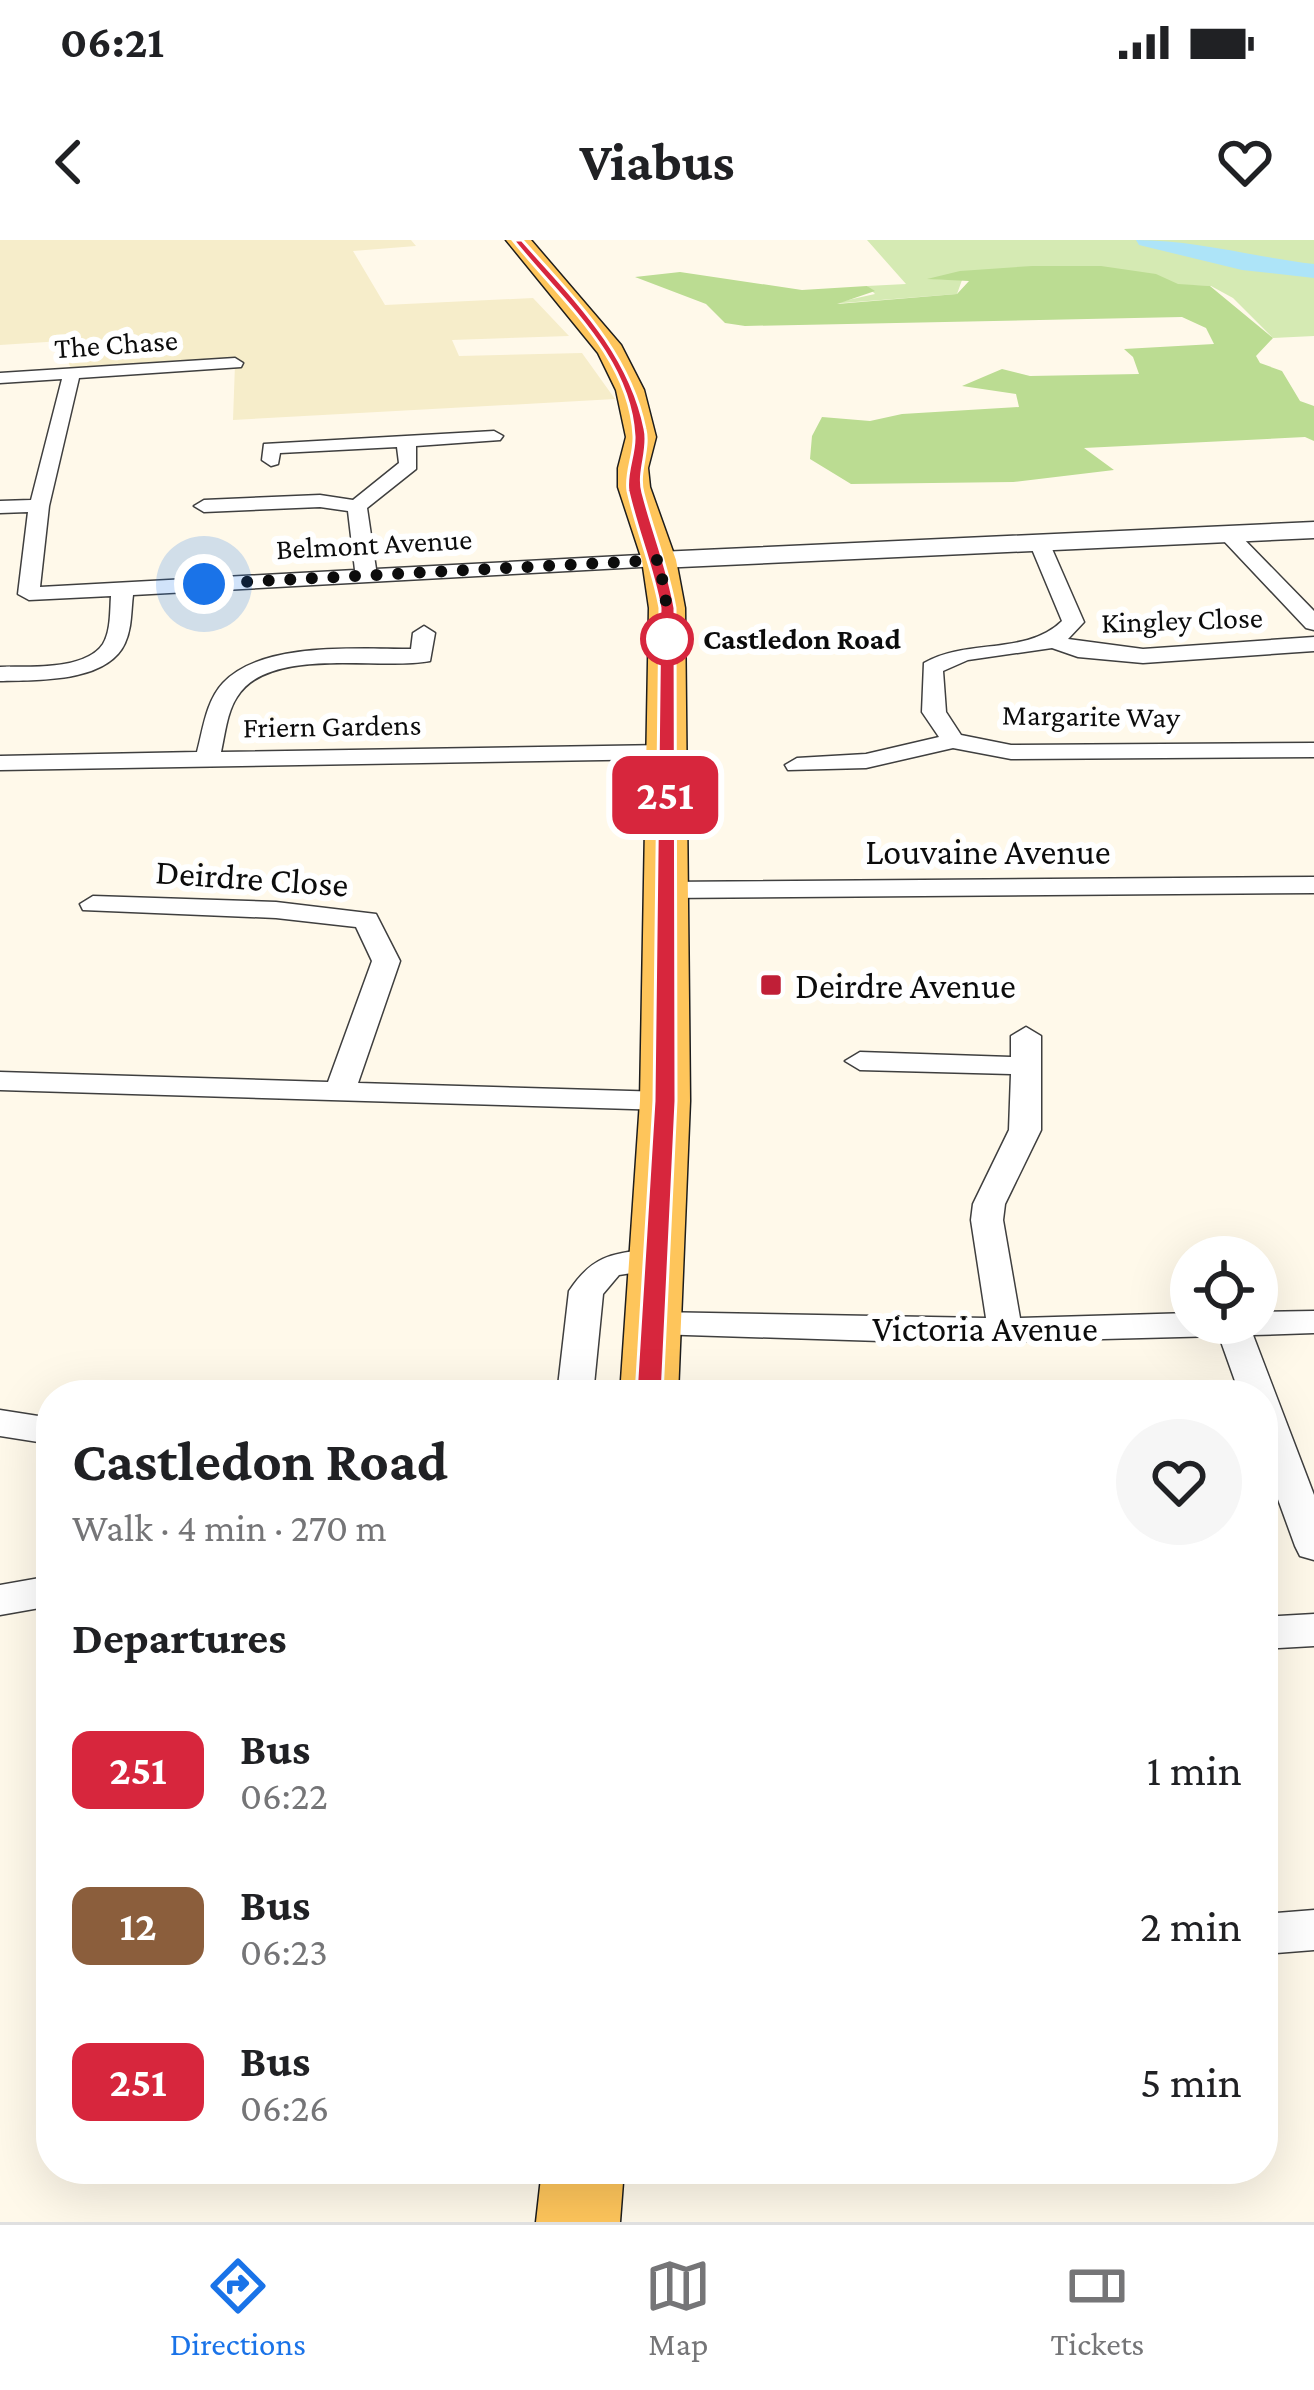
<!DOCTYPE html>
<html lang="en">
<head>
<meta charset="utf-8">
<style>
	:root { --surface:#fff; --page:#f6f6f6; --text:#202124; --muted:#757577; --line:#e0e0e0; --accent:#1a73e8 }
	body { margin:0; font-family:"Crimson Pro",serif; background:var(--page); color:var(--text); height:100vh; display:flex; flex-direction:column; font-size:45px; white-space:nowrap }
	* { box-sizing:border-box; margin:0 }
	p { font-size:39px; color:var(--muted) }
	.icon { flex:none; width:66px; height:66px; fill:none; stroke:currentColor; stroke-width:2; stroke-linecap:round; stroke-linejoin:round }
	.map { position:relative; flex:1; overflow:hidden }
	.side { position:absolute; left:36px; top:1140px; width:1242px; height:804px; display:flex; flex-direction:column; background:var(--surface); border-radius:48px; box-shadow:0 12px 48px #0002 }
	.side>* { flex:none }
	.badge { padding:0 24px; border-radius:18px; font-size:42px; line-height:78px }
	.tools { position:absolute; left:1170px; top:996px; display:grid; gap:24px }
	.tools a { display:grid; place-items:center; width:108px; height:108px; border-radius:50%; background:var(--surface); box-shadow:0 12px 48px #0002; font-size:60px }
	.you { position:absolute; width:60px; height:60px; margin:-30px; border:9px solid #fff; border-radius:50%; background:#1a73e8; box-shadow:0 0 0 18px #1a73e833 }
	.map>.badge { position:absolute; translate:-50% -50%; box-shadow:0 0 0 6px #fff }
	h2 { padding:0 36px; font-size:45px; line-height:108px }
	.round { display:grid; place-items:center; flex:none; width:126px; height:126px; border-radius:63px; background:var(--page) }
	.summary { display:flex; align-items:center; justify-content:space-between; height:204px; padding:0 36px }
	h1 { font-size:57px; font-weight:700; line-height:90px }
	ul { padding:0; list-style:none }
	li { display:flex; align-items:center; gap:36px; height:156px; padding:0 36px }
	li div { flex:1 }
	li b { display:block; font-size:45px }
	li em { font-style:normal }
	li .badge { min-width:132px; font-weight:700; text-align:center }
	.status { display:flex; justify-content:space-between; align-items:center; height:84px; padding:0 60px; background:var(--surface); direction:ltr }
	.status svg { height:33px; fill:currentColor }
	header { display:flex; justify-content:space-between; align-items:center; height:156px; padding:0 36px; background:var(--surface); font-size:54px; font-weight:700 }
	.tab-bar { display:flex; justify-content:space-around; align-items:center; height:168px; border-top:3px solid var(--line); background:var(--surface); font-size:33px; color:var(--muted) }
	.tab-bar a { display:grid; justify-items:center; gap:6px }
	.tab-bar .current { color:var(--accent) }
	.map>svg:first-child { display:block }
	.farmland { fill:#f6edca }
	.green { fill:#d5eab3 }
	.forest { fill:#bbdc92 }
	.lines { fill:none; stroke-linecap:round; stroke-linejoin:round }
	.river { fill:#ade4f8; fill-rule:evenodd }
	.minor-casing { stroke:#3f3f3f; stroke-width:3 }
	.tertiary-casing { stroke:#3f3f3f; stroke-width:3 }
	.primary-casing { stroke:#1d1d1d; stroke-width:3 }
	.minor { fill:#fff; fill-rule:evenodd }
	.tertiary { fill:#fff; fill-rule:evenodd }
	.primary { fill:#fec55b; fill-rule:evenodd }
	.line { fill:#d7263d; stroke:#fff; stroke-width:3 }
	.walk { stroke:#0c0c0c; stroke-width:12; stroke-dasharray:0 21.6 }
	.stop-dot { fill:#fff; stroke:#d7263d; stroke-width:6 }
	.poi-dot { fill:#c01f37; stroke:#fff; stroke-width:4.5 }
	.labels { text-anchor:middle; stroke-width:12; stroke-linejoin:round; paint-order:stroke }
	.far-street-label { font-size:30px; fill:#0c0c0c; stroke:#fff }
	.far-stop-label { font-size:30px; font-weight:bold; fill:#0c0c0c; stroke:#fff; text-anchor:start }
	.street-label { font-size:36px; fill:#0c0c0c; stroke:#fff }
	.poi-label { font-size:36px; fill:#0c0c0c; stroke:#fff; text-anchor:start }
</style>
</head>
<body>
<div class="status"><b>06:21</b><svg viewBox="0 0 49 12"><path d="M0 12V9h3v3zM5 12V6h3v6zM10 12V3h3v9zM15 12V0h3v12zM26 1h20v11H26zM47 4h2v5h-2z"/></svg></div>
<header><svg class="icon" aria-label="back" viewBox="0 0 24 24"><path d="M15 5l-7 7 7 7"/></svg>Viabus<svg class="icon" aria-label="heart" viewBox="0 0 24 24"><path d="M12 20l-8-8c-3-5 5-10 8-4 3-6 11-1 8 4z"/></svg></header>
<div class="map">
<svg width="1314" height="1982" viewBox="0 0 1314 1982">
	<rect width="100%" height="100%" fill="#fff9ea"/>
	<path class="farmland" d="M0,0H411L416,6L353,11L385,65L533,58L569,96L452,100L459,116L582,113L615,159L233,180L235,124L72,133L62,101L0,105Z"/>
	<path class="green" d="M867,0H1314V96L1273,98L1233,58L1211,46L934,39L962,40L957,54L830,64L875,54L867,46L906,44Z"/>
	<path class="forest" d="M1032,26H1101L1156,34L1178,44L1210,46L1273,98L1256,116L1260,123L1282,131L1300,161L1314,166V201L1305,197L1084,208L1114,230L1013,242L851,244L810,219L812,196L822,177L870,181L902,174L1019,167L1016,154L962,146L1002,129L1030,136L1139,134L1133,117L1124,109L1214,104L1206,88L1182,77L745,86L725,83L706,64L635,37L680,32L802,50L867,46L875,51L837,64L957,54L969,41L927,39L960,31Z"/>
	<g class="lines">
		<path class="river" d="M1136,0C1195,0 1254,17 1314,24V38L1242,30L1139,5Z"/>
		<g class="minor-casing">
			<path id="minor" d="M235,118L243,123L241,127L79,138L49,266L40,347L355,330L348,271L320,267L204,272L194,266L204,260L320,255L353,260L399,223L397,207L280,213L278,224L271,226L262,220L264,204L494,191L503,196L500,200L416,206V229L367,268L376,329L659,314L669,320L659,326L133,355C131,370 132,388 125,403C107,443 36,440 0,441V427C27,426 85,431 103,404C111,391 110,370 111,356L29,360L18,354L28,272L0,273V261L31,260L62,139L0,143V133Z
				M1222,291H1236L1314,371V390L1306,388L1222,299Z
				M1032,298L1049,302L1084,382L1068,399L1143,409L1314,397V411L1143,423L1078,417L1052,408L968,420L943,431L946,472L961,495L1011,505L1314,503V517L1011,519L953,508L866,528L788,530L785,525L797,518L866,514L939,497L922,472L924,423C967,398 1026,416 1062,381L1029,302Z
				M424,386L435,393L430,421C379,431 269,405 237,457C227,472 225,494 221,512L666,505L678,512L666,519L0,530V516L197,512C203,490 206,461 223,443C262,401 359,409 411,409L413,393Z
				M1314,637V653L663,658L650,650L663,642Z
				M93,656L276,662L376,674L400,721L358,843L665,852L680,861L665,870L0,850V832L328,842L372,721L356,687L276,678L83,670L80,664Z
				M1026,787L1041,796V890L1005,964L1003,980L1020,1078L1191,1073V1083H1257V1072L1314,1071V1093L1253,1095L1314,1255V1320L1300,1316L1295,1306L1263,1218V1155H1240L1219,1096L944,1103L655,1094L643,1091L638,1083L643,1075L655,1072L986,1078L971,980L973,964L1009,890L1011,834L860,830L845,821L860,812L1011,817V796Z
				M658,1008L670,1011L675,1019L670,1027L619,1035L603,1054L593,1155H557L569,1051C595,1012 615,1014 658,1008Z
				M0,1170L51,1178V1204L0,1196Z
				M51,1336V1366L0,1375V1345Z
				M1314,1374V1406L1263,1409V1377Z
				M1314,1670V1710L1263,1714V1674Z"/>
		</g>
		<g class="tertiary-casing">
			<path id="tertiary" d="M1314,282V298L659,328L646,320L659,312Z"/>
		</g>
		<g class="primary-casing">
			<path id="primary" d="M506,0H531L621,105L644,150L656,197L648,228L650,247L676,320L685,368L690,861L678,1155H620L640,861L649,368L642,320L618,247V228L626,197L616,150L598,113Z
				M542,1929H624L620,1982H536Z"/>
		</g>
		<use href="#minor" class="minor"/>
		<use href="#tertiary" class="tertiary"/>
		<use href="#primary" class="primary"/>
	</g>
	<path class="line" d="M513,0H522C572,57 629,110 645,189C650,210 637,232 643,253C653,292 668,328 675,368L676,861L662,1155L649,1164L636,1155L654,861L660,368C653,328 637,291 628,251C625,233 635,214 634,196C630,116 559,58 513,0Z"/>
	<g class="lines">
		<path class="walk" d="M204,344L659,320L667,368V416V399"/>
	</g>
	<circle class="stop-dot" cx="667" cy="399" r="24"/>
	<rect class="poi-dot" x="759" y="733" width="24" height="24" rx="6"/>
	<g class="labels">
		<g class="far-street-label">
			<text transform="translate(116 104) rotate(-4)" y="10">The Chase</text>
			<text transform="translate(374 304) rotate(-3)" y="10">Belmont Avenue</text>
			<text transform="translate(1182 380) rotate(-2)" y="10">Kingley Close</text>
			<text transform="translate(1091 476) rotate(1)" y="10">Margarite Way</text>
			<text transform="translate(332 486) rotate(-1)" y="10">Friern Gardens</text>
		</g>
		<g class="far-stop-label">
			<text x="703" y="409">Castledon Road</text>
		</g>
		<g class="street-label">
			<text x="988" y="624">Louvaine Avenue</text>
			<text transform="translate(252 637) rotate(4)" y="13">Deirdre Close</text>
			<text x="985" y="1101">Victoria Avenue</text>
		</g>
		<g class="poi-label">
			<text x="795" y="758">Deirdre Avenue</text>
		</g>
	</g>
</svg>
<div class="tools">
<a><svg class="icon" aria-label="locate" viewBox="0 0 24 24"><circle cx="12" cy="12" r="6"/><path d="M12 2v4M12 18v4M2 12h4M18 12h4"/></svg></a>
</div>
<div class="you" style="left:204px;top:344px"></div>
<b class="badge" style="left:665px;top:555px;background:#d7263d;color:#fff">251</b>
<section class="side">
<div class="summary"><div><h1>Castledon Road</h1><p>Walk · 4 min · 270 m</p></div><a class="round"><svg class="icon" aria-label="heart" viewBox="0 0 24 24"><path d="M12 20l-8-8c-3-5 5-10 8-4 3-6 11-1 8 4z"/></svg></a></div>
<h2>Departures</h2>
<ul>
<li><span class="badge" style="background:#d7263d;color:#fff">251</span><div><b>Bus</b><p>06:22</p></div><em>1 min</em></li>
<li><span class="badge" style="background:#8b5e3c;color:#fff">12</span><div><b>Bus</b><p>06:23</p></div><em>2 min</em></li>
<li><span class="badge" style="background:#d7263d;color:#fff">251</span><div><b>Bus</b><p>06:26</p></div><em>5 min</em></li>
</ul>
</section>
</div>
<nav class="tab-bar">
<a class="current"><svg class="icon" aria-label="directions" viewBox="0 0 24 24"><path d="M12 3l9 9-9 9-9-9zM9 14v-3h6M13 9l2 2-2 2"/></svg>Directions</a>
<a><svg class="icon" aria-label="map" viewBox="0 0 24 24"><path d="M3 6l6-2 6 2 6-2v14l-6 2-6-2-6 2zM9 4v14M15 6v14"/></svg>Map</a>
<a><svg class="icon" aria-label="tickets" viewBox="0 0 24 24"><path d="M3 7h18v10H3zM15 7v10"/></svg>Tickets</a>
</nav>
</body>
</html>
